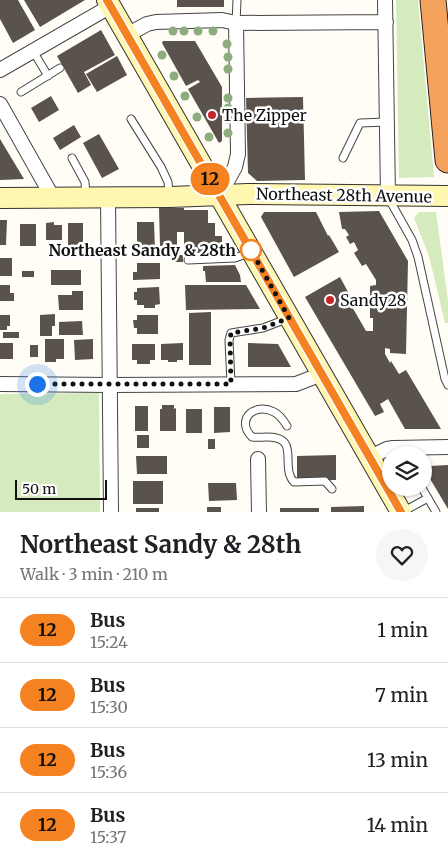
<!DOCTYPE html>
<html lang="en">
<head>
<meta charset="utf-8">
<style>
	:root { --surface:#fff; --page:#f6f6f6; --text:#202124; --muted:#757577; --line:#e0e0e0 }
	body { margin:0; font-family:Merriweather,serif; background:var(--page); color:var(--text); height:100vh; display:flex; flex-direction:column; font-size:19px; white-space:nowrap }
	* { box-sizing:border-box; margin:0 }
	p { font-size:16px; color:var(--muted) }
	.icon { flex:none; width:28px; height:28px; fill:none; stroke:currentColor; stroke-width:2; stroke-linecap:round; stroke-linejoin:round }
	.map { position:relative; height:512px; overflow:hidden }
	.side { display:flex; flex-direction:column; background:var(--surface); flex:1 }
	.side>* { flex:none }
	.badge { padding:0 10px; border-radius:16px; font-size:18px; line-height:32px }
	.buttons { position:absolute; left:382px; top:446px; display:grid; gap:10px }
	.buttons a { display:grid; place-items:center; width:50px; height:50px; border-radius:50%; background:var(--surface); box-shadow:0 1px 4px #0004; font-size:25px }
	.scale { position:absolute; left:15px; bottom:12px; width:92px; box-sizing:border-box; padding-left:5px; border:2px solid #111; border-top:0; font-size:14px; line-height:18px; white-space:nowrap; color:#111; -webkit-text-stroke:4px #fff; paint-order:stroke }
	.you { position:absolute; width:25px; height:25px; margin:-12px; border:4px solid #fff; border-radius:50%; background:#1a73e8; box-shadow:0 0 0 8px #1a73e833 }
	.map>.badge { position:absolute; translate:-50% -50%; box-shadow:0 0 0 2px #fff }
	.round { display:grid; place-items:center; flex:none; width:52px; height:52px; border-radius:26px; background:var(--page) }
	.head { display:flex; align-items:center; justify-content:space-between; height:85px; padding:0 20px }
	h1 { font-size:24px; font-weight:700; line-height:38px }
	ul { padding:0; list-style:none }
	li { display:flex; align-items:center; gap:15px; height:65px; padding:0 20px; border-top:1px solid var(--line) }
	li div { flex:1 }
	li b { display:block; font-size:19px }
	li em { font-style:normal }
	li .badge { min-width:55px; font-weight:700; text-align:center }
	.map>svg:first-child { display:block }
	.green { fill:#d5ebbd }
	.building { fill:#5a524d }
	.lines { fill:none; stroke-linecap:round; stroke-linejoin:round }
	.lane-casing { stroke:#444; stroke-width:9 }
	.street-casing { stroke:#444; stroke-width:16 }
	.secondary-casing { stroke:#333; stroke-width:22 }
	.highway-casing { stroke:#222; stroke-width:27 }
	.lane { stroke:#fff; stroke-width:7 }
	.street { stroke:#fff; stroke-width:14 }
	.secondary { stroke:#fff6b0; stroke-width:20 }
	.highway { stroke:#f5a25d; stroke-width:25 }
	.tree { fill:#8dad7f }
	.line-casing { stroke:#fff; stroke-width:11 }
	.line { stroke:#f58220; stroke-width:8 }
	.walk { stroke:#111; stroke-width:5; stroke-dasharray:0 9 }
	.poi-dot { fill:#c4262e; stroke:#fff; stroke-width:2 }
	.stop-dot { fill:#fff; stroke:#f58220; stroke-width:2.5 }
	.labels { text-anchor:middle; stroke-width:5; stroke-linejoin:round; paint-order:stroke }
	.poi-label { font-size:16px; fill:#111; stroke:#fff; text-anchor:start }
	.street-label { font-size:16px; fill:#111; stroke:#fff }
	.stop-label { font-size:16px; font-weight:bold; fill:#111; stroke:#fff; text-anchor:end }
</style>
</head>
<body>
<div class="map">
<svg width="448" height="512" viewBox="0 0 448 512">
	<rect width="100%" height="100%" fill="#fffdf5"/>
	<path class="green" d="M396,0H418L434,177L399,178Z
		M419,212H436L448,301V323H445L429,256L414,218Z
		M99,393L100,512H0V394Z"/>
	<path class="building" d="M0,0H18L35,30L13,43L0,19Z
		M24,0H85L40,27Z
		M177,0H224V7H177Z
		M101,30L115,55L84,72L91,85L78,93L57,56Z
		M163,41H195L222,87V141L219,143L188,89L200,82L198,80L186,86L162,43Z
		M117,56L127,75L97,92L86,74Z
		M51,96L59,110L39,122L31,108Z
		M303,97L305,180L257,181L248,173L246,98Z
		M74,125L81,137L60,150L53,138Z
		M99,134L119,169L102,178L83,143Z
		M0,139L24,179L0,180Z
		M159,208H184V210H208V223H215V236H222V253H184V232H177V245L160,246Z
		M379,211L408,261L406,354L390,353V349L385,348V354L390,363L391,361L399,374L406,370L441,429H405L388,399L380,404L384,412L375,416L305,297L340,277L354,303L351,305L366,331H373V318H370V286L376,285V280L366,264L362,266L354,253L358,250L354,242L350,244L346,237L349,235L345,229H342L339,212Z
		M264,212H316L328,236L329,235L339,252L294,277L261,217Z
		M0,220H7L6,245H0Z
		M54,222V225H62V240H46V223Z
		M137,222H154L155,249H153V253H146V249L137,250Z
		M68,223H83V245H79V247H74V245H68Z
		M20,224H36V246H20Z
		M171,255H183V262H171Z
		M0,258H12V276H0Z
		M137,263H160V279L133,280V272H137Z
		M235,265L240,275L241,282H206L205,271H203V266Z
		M51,270H81V285H51Z
		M22,271H34V277H22Z
		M0,285H10V293H14V301H0Z
		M185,285H246L260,309L186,310Z
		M159,287L160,304L155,305V308H144V305H137V300H134V292H137V288Z
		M72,291H83V310H59L58,295H72Z
		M211,312V365H189V313Z
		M55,314V326H52V336H40V315Z
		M0,315H10V326H7V330H0Z
		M137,315H158V334H137V328H134L133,320H137Z
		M82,321L83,335H59V322Z
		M3,332H19V338H3Z
		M45,339H64V359H56V362H45Z
		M93,339V359L75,360L74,340Z
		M0,343H13V359H0Z
		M183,343V360H177V362H168V360H161V344Z
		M248,343L278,344L291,367H248Z
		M132,344H155V360H150V364H137V360H132Z
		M30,345H38V357H30Z
		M162,405H174V409L176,408V431H160V409H162Z
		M135,406H148V431H135Z
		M214,407H230V432L214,433Z
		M186,409H202V433H186Z
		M137,435H149V448H137Z
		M208,439H215V449H208Z
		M336,455V480H297V456Z
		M136,456H167V474H137Z
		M448,465V509L426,472L429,466Z
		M133,481H163V504H133Z
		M208,483H236L237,500L209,501Z
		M364,506V512H331V507Z
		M207,507H221V512H207Z
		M136,508H159V512H136Z
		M280,508H319V512H280Z"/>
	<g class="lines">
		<g class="lane-casing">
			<path id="lane" d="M236,23L237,0
				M33,51L48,76
				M21,92L60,68
				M131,119L161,167L168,182L169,194
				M72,158L85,182L86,196
				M343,158L360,123L387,122
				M389,199L412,240L418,257L445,379L448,385
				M188,260L235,258L251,252
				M231,384L229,340L231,333L263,328L289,318
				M287,426C284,421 280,415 274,412C254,402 235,420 252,437C260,438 269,436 276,438C297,442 281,469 294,482L325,481L332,489
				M422,488L436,512
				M402,512L428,498"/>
		</g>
		<g class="street-casing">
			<path id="street" d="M385,0L388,196
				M127,35L147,24L156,22L222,20L236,23L386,22
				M0,70L111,6
				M0,104L53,198
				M219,196L235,167L238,154L236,23
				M108,198L111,512
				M0,384L110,385L296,384L322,374
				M370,457L387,449L393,448L448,447
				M258,459L259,512"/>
		</g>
		<g class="secondary-casing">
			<path id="secondary" d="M107,0L401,512
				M0,198L170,197L248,194L448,196"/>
		</g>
		<g class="highway-casing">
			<path id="highway" d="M433,0L448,160"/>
		</g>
		<use href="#lane" class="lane"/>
		<use href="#street" class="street"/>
		<use href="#secondary" class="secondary"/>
		<use href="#highway" class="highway"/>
	</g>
	<g class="tree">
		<circle cx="173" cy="31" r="4.5"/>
		<circle cx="184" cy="31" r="4.5"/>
		<circle cx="198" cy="31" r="4.5"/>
		<circle cx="213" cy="31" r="4.5"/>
		<circle cx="227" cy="44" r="4.5"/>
		<circle cx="162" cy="55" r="4.5"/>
		<circle cx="228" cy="57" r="4.5"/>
		<circle cx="228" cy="69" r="4.5"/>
		<circle cx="174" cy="76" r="4.5"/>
		<circle cx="185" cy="96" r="4.5"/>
		<circle cx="228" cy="98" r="4.5"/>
		<circle cx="228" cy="108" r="4.5"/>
		<circle cx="197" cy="117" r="4.5"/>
		<circle cx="228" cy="119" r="4.5"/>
		<circle cx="228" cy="133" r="4.5"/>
		<circle cx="209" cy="137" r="4.5"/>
	</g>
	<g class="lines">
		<g class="line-casing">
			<path id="line" d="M107,0L401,512"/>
		</g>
		<use href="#line" class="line"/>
		<path class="walk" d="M37,384H231L230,340L231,333L263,328L289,318L251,250"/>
	</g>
	<g class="poi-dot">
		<circle cx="212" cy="115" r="5"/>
		<circle cx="330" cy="300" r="5"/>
	</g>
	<circle class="stop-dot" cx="251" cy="250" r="10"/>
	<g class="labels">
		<g class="poi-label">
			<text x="222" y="121">The Zipper</text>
			<text x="340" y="306">Sandy28</text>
		</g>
		<g class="street-label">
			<text transform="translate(344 195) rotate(1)" y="6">Northeast 28th Avenue</text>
		</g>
		<g class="stop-label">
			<text x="236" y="256">Northeast Sandy &amp; 28th</text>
		</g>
	</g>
</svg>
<div class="buttons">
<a><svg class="icon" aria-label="layers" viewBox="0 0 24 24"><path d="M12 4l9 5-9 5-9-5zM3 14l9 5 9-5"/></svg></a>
</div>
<div class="scale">50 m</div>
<div class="you" style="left:37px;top:384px"></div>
<b class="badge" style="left:210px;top:179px;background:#f58220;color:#111">12</b>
</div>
<section class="side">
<div class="head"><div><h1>Northeast Sandy &amp; 28th</h1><p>Walk · 3 min · 210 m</p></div><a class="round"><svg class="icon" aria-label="heart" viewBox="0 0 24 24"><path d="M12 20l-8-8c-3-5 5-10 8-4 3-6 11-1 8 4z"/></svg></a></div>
<ul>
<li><span class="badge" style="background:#f58220;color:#111">12</span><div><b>Bus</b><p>15:24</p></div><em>1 min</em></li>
<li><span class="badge" style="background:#f58220;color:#111">12</span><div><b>Bus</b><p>15:30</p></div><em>7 min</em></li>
<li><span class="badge" style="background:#f58220;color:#111">12</span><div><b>Bus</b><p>15:36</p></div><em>13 min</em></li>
<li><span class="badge" style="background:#f58220;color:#111">12</span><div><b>Bus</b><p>15:37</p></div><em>14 min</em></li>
</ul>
</section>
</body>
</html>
